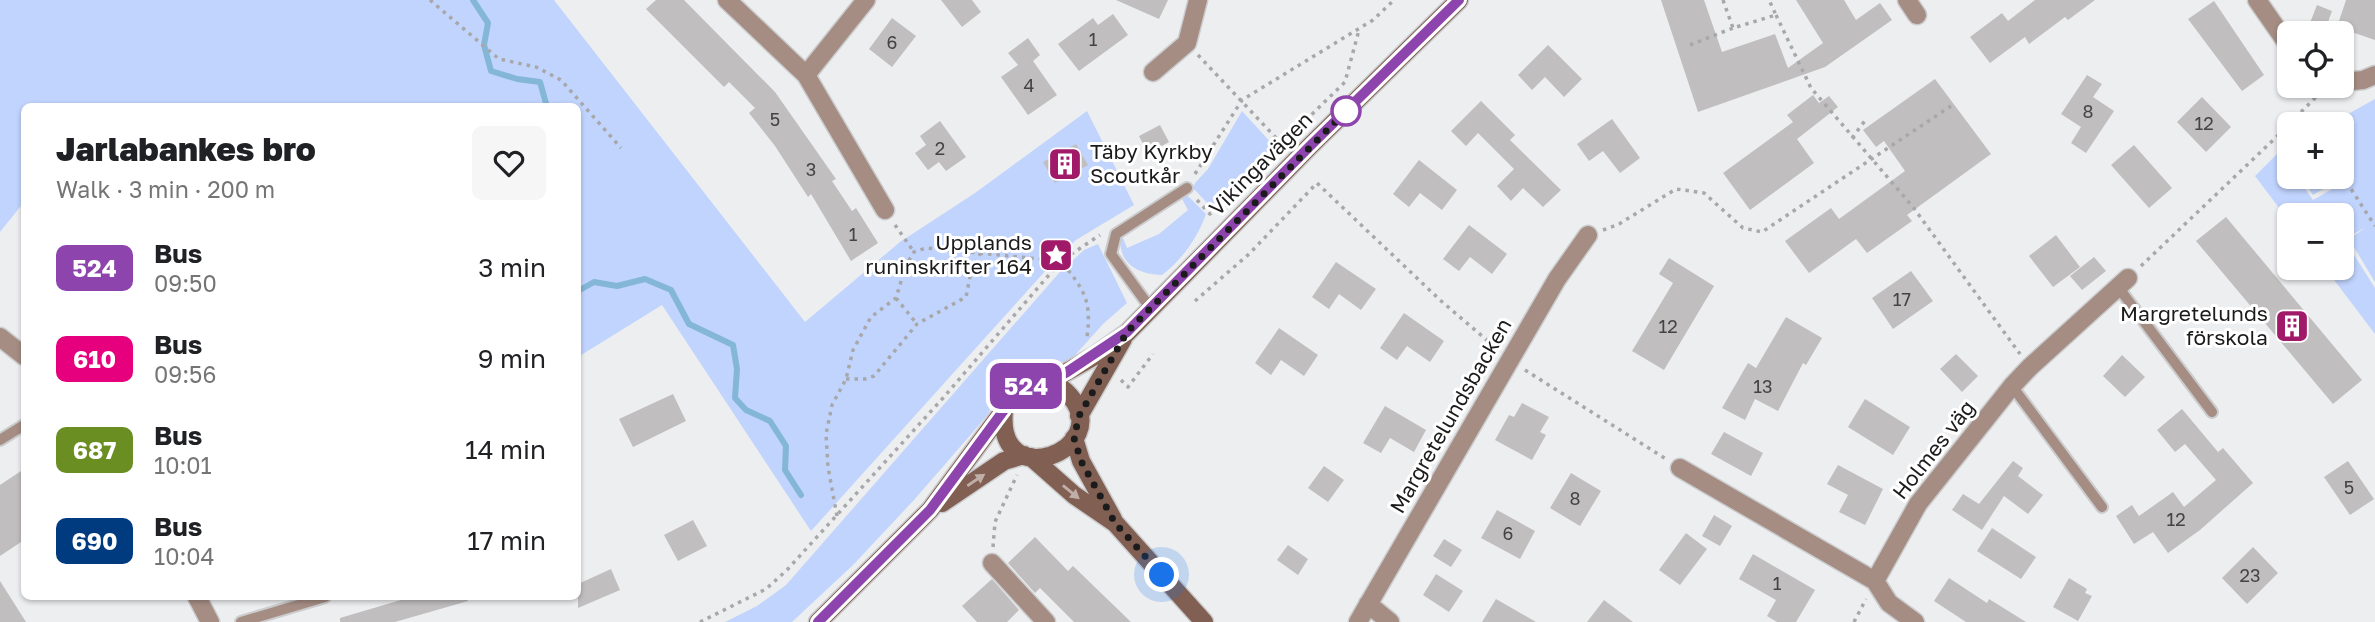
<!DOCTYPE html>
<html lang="en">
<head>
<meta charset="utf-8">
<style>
	:root { --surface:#fff; --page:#f6f6f6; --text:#202124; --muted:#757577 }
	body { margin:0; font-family:"Golos Text",sans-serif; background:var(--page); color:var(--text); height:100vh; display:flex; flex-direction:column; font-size:26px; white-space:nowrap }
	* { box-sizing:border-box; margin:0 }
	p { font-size:23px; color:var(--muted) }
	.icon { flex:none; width:38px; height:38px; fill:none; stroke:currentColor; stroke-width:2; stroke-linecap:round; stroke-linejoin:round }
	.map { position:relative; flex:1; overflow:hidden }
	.drawer { position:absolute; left:21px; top:103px; width:560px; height:497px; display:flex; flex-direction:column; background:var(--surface); border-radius:10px; box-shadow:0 2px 5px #0004 }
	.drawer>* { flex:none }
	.badge { padding:0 14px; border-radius:10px; font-size:24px; line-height:46px }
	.fabs { position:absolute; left:2277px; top:21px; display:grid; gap:14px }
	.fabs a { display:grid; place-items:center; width:77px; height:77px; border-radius:10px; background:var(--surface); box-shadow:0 2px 5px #0004; font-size:35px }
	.you { position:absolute; width:35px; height:35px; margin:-18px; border:5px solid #fff; border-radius:50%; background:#1a73e8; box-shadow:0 0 0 10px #1a73e833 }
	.map>.badge { position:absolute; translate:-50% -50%; box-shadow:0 0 0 4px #fff }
	.round { display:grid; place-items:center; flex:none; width:74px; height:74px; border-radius:10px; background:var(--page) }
	.headline { display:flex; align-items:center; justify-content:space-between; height:119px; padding:0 35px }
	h1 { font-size:33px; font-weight:800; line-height:52px }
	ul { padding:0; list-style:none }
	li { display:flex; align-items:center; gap:21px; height:91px; padding:0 35px }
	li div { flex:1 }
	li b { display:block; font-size:26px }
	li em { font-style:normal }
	li .badge { min-width:77px; font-weight:700; text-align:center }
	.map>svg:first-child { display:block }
	.green { fill:#c1d4fd }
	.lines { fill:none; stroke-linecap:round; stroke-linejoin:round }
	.stream { stroke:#83b6d7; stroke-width:6 }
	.building { fill:#c0bebf }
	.lane-casing { stroke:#cbccce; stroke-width:14 }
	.street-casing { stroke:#cbccce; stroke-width:21 }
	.secondary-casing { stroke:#cbccce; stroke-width:21 }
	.path { stroke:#a8a8aa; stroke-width:3.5; stroke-dasharray:3.5 5; stroke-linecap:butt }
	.lane { stroke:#a58d84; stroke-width:10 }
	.street { stroke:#a58d84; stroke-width:18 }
	.secondary { stroke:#815f53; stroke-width:18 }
	.oneway { fill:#c0afa9 }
	.line-casing { stroke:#fff; stroke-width:16 }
	.line { stroke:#8e44ad; stroke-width:10 }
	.walk { stroke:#1b1b1c; stroke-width:7; stroke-dasharray:0 12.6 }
	.stop-dot { fill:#fff; stroke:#8e44ad; stroke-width:3.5 }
	.labels { text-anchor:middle; stroke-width:6; stroke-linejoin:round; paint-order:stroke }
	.number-label { font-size:18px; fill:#444445 }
	.poi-label { font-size:21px; fill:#1b1b1c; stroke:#fff; text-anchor:end }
	.street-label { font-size:21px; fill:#1b1b1c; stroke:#fff }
</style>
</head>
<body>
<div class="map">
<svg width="2375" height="622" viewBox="0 0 2375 622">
	<rect width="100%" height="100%" fill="#edeef0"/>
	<path class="green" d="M0,0H554L805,322L900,242L975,193L1087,111L1134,205L1076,240L1056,259L811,531L662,305L578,357V107H24V202L0,232Z
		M2375,99V282L2349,239L2365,228L2344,239L2375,288V334L2325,268H2342V215H2289V221L2255,176L2280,151L2289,164V177H2297L2313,200L2339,185L2337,181L2313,195L2301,177H2342V124H2330Z
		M1242,111L1274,146L1212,208L1193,188L1195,183L1208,169Z
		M1185,193L1206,214C1198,237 1182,260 1162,275C1138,274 1120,265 1120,239L1123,238L1127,248L1159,234L1188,210L1181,197Z
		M1098,244L1127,303L1103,324L1068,363L1057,369L1012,379L996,397L988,414L973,432L914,500L853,565L792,622H725L757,606L786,585L1059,273L1084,250Z"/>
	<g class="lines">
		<path class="stream" d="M473,0L488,23L484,45L491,71L517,79L540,82L547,107
			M578,291L594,282L617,286L645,279L671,290L689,324L733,345L737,369L735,398L746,410L770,421L786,446L785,470L801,495"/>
	</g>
	<path class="building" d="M656,0H684L775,92L836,179L832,181L852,211L856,208L878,243L851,261L811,194L808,197L775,146L749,113L755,108L729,82L724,87L646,9Z
		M941,0H972L981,12L962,27Z
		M1116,0H1168L1159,19Z
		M1661,0H1704L1722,52L1775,34L1788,68L1823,43L1796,0H1844L1856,20L1880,3L1892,20L1825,67L1698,112Z
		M2035,0H2095L2068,20L2065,17L2029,44L2025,37L1990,63L1970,37L2002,13L2008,21Z
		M2346,0H2375V40L2337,27Z
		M2214,1L2264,75L2242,91L2188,19Z
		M2317,5L2332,11L2324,33H2306Z
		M1113,14L1128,35L1079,71L1058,44L1093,18L1098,25Z
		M892,18L916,36L892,67L869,49Z
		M1028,38L1040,55L1033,61L1057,95L1028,115L1001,77L1018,65L1008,53Z
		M1548,45L1582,79L1564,97L1545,77L1532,90L1518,75Z
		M2087,75L2102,84L2093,97L2114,111L2086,153L2071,143L2081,127L2061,114Z
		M1935,79L1991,154L1907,215L1912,221L1867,253L1856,239L1809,273L1785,241L1831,208L1839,219L1905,171L1884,141L1876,147L1863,130Z
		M1813,95L1819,103L1829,96L1838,107L1797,139L1814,163L1750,210L1723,173L1793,122L1787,115Z
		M2202,97L2231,127L2206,152L2177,122Z
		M1481,101L1515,135L1510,140L1561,190L1543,207L1523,188L1511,201L1497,186L1514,169L1478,133L1466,146L1451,131Z
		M1612,119L1640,158L1620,173L1603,151L1589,161L1577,144Z
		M940,121L966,157L946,171L939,162L928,170L915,153L926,145L920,136Z
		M1160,125L1169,142L1148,154L1139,136Z
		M1076,144L1088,165L1055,183L1043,162Z
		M2134,145L2172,188L2149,208L2111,165Z
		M1419,160L1457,190L1442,210L1420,193L1409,207L1393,194Z
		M2226,217L2362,380L2333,404L2196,241Z
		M1469,225L1507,254L1492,274L1470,257L1459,271L1443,259Z
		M2056,235L2080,267L2053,287L2029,256Z
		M2094,257L2106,271L2082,290L2070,276Z
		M1669,258L1714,286L1664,370L1632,351L1673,283L1659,274Z
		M1336,262L1376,289L1361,310L1339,294L1329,309L1312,297Z
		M1911,271L1933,301L1893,329L1872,298Z
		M1404,313L1444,341L1430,362L1407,346L1397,360L1380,348Z
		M1786,317L1822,338L1806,365L1803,363L1778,411L1755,399L1745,420L1722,408L1748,363L1756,368Z
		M1279,328L1318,355L1304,376L1281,360L1271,375L1255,363Z
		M1956,354L1978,376L1962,392L1940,369Z
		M2122,355L2145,377L2125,397L2103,376Z
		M673,394L686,421L633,447L619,419Z
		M1865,399L1910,427L1893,455L1848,427Z
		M1522,403L1549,417L1540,432L1546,435L1532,460L1495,440L1509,415L1514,417Z
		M1385,406L1426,430L1414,452L1390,438L1381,453L1363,443Z
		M2182,409L2218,452L2223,448L2253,483L2200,530L2168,553L2153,532L2134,544L2116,516L2132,505L2139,516L2173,492L2184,507L2216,480L2185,444L2175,452L2157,430Z
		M1724,432L1763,453L1751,476L1711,454Z
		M2013,461L2023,468L2018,476L2043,495L2028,514L2004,496L1982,530L1952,510L1963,494L1979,504Z
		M2348,461L2374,499L2350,515L2324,477Z
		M1838,465L1883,489L1865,525L1839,512L1848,495L1827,484Z
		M1324,466L1344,480L1328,502L1308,488Z
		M24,469V540L0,556V485Z
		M1571,473L1601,491L1580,526L1550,508Z
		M1497,510L1535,531L1520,559L1481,538Z
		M1714,515L1732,526L1720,546L1702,536Z
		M693,520L707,546L678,561L664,535Z
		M1992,528L2036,557L2021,579L1977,551Z
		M1686,533L1707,549L1680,585L1659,570Z
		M1035,537L1068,571L1073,566L1131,622H1074L1040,588L1035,593L1008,563Z
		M1444,539L1462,550L1451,567L1433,556Z
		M1288,545L1308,559L1298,575L1277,560Z
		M2253,547L2278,573L2247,604L2222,578Z
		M1753,554L1815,590L1796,622H1777L1767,616L1776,600L1739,579Z
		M611,569L620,590L578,608V584Z
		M1436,574L1463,591L1449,612L1423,595Z
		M1949,578L1987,603L1989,599L2026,622H1966L1934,601Z
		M2069,578L2087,589L2085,593L2092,596L2078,621L2053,607Z
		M992,579L1019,610L1007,622H977L962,606Z
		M0,581L26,622H0Z
		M411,597H467L468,601L395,622H340V618Z
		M1496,599L1536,622H1482Z
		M1604,600L1633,622H1587Z"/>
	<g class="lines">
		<g class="lane-casing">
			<path id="lane" d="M2118,287L2212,412
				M1151,309L1111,254L1116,234L1187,188
				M2012,386L2102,507
				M0,440L24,425
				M241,622L325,597"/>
		</g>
		<g class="street-casing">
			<path id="street" d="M727,0L806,75L885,210
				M1907,0L1917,15
				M2257,0L2289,46
				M1153,72L1187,43L1198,0
				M806,75L866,0
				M2342,82L2363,80L2375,75
				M0,337L24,356
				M1680,468L1875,581L1889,603L1915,622
				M992,563L1046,622
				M1875,581L1918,504L2012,386L2030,367L2128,278
				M197,597L210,622
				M1368,604L1390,622
				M1358,622L1557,279L1588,235"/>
		</g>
		<g class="secondary-casing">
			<path id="secondary" d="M1047,383L1093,357L1127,333L1310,146L1459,0
				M1079,416L1123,339
				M1074,438L1081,461L1113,519
				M1031,457L1074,495L1115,523L1204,622
				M942,503L1004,461L1024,455
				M818,622L930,510L1004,410C1017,384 1048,370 1070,396C1116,449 995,497 1004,410"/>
		</g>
		<path class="path" d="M430,0L499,59L536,67L561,80L621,148
			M1723,0L1733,28L1776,15L1769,0
			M1776,15L1811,88L1913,207L2020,354
			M1690,45L1733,28
			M1198,55L1278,140
			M2301,113L2309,124
			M2289,124L2326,87
			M1852,138L1867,118
			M1195,174L1242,100L1373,20L1394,0
			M2342,175L2375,226
			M1197,200L1210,214L1345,82L1359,30
			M895,225L914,252
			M1603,230L1619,224L1676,189L1704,193L1743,228L1762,232L1951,106
			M2141,266L2289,125
			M896,298L917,324
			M1195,301L1249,254L1317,183L1440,300L1496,348
			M1525,370L1666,459
			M846,379H865L874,376L917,324L966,297L971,272L981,252
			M1121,380L1128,387L1153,354
			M837,516L828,467L826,434L832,405L846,379L853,350L871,317L896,298L906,265L914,252L926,248L1061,261C1084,290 1092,300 1087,337
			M993,547L995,522L1017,475
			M700,622L766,589L787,570L943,398L1061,261L1100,235
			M1854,622L1866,599"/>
		<use href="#lane" class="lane"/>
		<use href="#street" class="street"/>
		<use href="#secondary" class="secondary"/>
	</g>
	<defs><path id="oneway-solid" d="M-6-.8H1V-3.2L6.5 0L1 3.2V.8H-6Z" transform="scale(1.75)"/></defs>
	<g class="oneway">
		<use href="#oneway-solid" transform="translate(976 480) rotate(-34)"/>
		<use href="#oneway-solid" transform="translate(1071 492) rotate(39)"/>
	</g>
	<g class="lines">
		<g class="line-casing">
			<path id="line" d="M818,622L930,510L1004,410L1010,398L1019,389L1034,383H1047L1067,372L1127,332L1310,146L1459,0"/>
		</g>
		<use href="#line" class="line"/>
		<path class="walk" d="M1162,575L1115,523L1081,461L1074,438L1079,416L1127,332L1348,109L1346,111"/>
	</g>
	<defs>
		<g id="building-square" transform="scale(1.75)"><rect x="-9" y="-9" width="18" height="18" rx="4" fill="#a01a69" stroke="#fff"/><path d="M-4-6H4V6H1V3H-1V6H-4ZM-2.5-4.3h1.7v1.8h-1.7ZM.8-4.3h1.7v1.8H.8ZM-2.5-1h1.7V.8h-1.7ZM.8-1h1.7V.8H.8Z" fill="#fff"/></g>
		<g id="sight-square" transform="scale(1.75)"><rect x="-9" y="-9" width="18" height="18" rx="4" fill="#a01a69" stroke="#fff"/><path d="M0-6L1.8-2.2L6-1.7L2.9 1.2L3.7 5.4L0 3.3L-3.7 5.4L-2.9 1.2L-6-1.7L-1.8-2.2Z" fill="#fff"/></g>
	</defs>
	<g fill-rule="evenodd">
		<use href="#building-square" x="1065" y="164"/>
		<use href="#sight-square" x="1056" y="255"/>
		<use href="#building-square" x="2292" y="326"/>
	</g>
	<circle class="stop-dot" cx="1346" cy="111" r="14"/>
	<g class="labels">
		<g class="number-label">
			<text x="1093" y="46">1</text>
			<text x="892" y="49">6</text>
			<text x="1029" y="92">4</text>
			<text x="2088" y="118">8</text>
			<text x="775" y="126">5</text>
			<text x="2204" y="130">12</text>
			<text x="940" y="155">2</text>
			<text x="811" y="176">3</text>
			<text x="853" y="241">1</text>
			<text x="1902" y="306">17</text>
			<text x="1668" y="333">12</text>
			<text x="1763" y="393">13</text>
			<text x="2349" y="494">5</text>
			<text x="1575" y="505">8</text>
			<text x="2176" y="526">12</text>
			<text x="1508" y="540">6</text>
			<text x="2250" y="582">23</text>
			<text x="1777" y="590">1</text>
		</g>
		<g class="poi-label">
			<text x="1090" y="159" text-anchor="start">Täby Kyrkby<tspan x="1090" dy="24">Scoutkår</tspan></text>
			<text x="1032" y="250">Upplands<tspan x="1032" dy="24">runinskrifter 164</tspan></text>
			<text x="2268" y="321">Margretelunds<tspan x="2268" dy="24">förskola</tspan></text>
		</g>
		<g class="street-label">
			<text transform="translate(1261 164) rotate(-45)" y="7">Vikingavägen</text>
			<text transform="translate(1451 416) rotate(-60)" y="7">Margretelundsbacken</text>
			<text transform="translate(1934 450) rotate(-52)" y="7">Holmes väg</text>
		</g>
	</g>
</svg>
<div class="fabs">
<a><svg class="icon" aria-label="locate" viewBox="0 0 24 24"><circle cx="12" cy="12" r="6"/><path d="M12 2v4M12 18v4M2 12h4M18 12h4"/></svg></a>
<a>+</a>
<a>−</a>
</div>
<div class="you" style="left:1162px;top:575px"></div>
<b class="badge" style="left:1026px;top:386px;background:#8e44ad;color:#fff">524</b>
<section class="drawer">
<div class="headline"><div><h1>Jarlabankes bro</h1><p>Walk · 3 min · 200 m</p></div><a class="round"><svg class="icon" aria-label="heart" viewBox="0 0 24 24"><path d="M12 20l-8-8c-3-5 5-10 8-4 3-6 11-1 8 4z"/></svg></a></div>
<ul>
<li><span class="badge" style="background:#8e44ad;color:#fff">524</span><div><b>Bus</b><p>09:50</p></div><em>3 min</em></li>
<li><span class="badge" style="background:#e6007e;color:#fff">610</span><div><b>Bus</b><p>09:56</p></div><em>9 min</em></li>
<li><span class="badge" style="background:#6b8e23;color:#fff">687</span><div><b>Bus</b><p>10:01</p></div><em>14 min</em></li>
<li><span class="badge" style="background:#003b80;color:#fff">690</span><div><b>Bus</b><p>10:04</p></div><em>17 min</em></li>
</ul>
</section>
</div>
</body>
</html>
